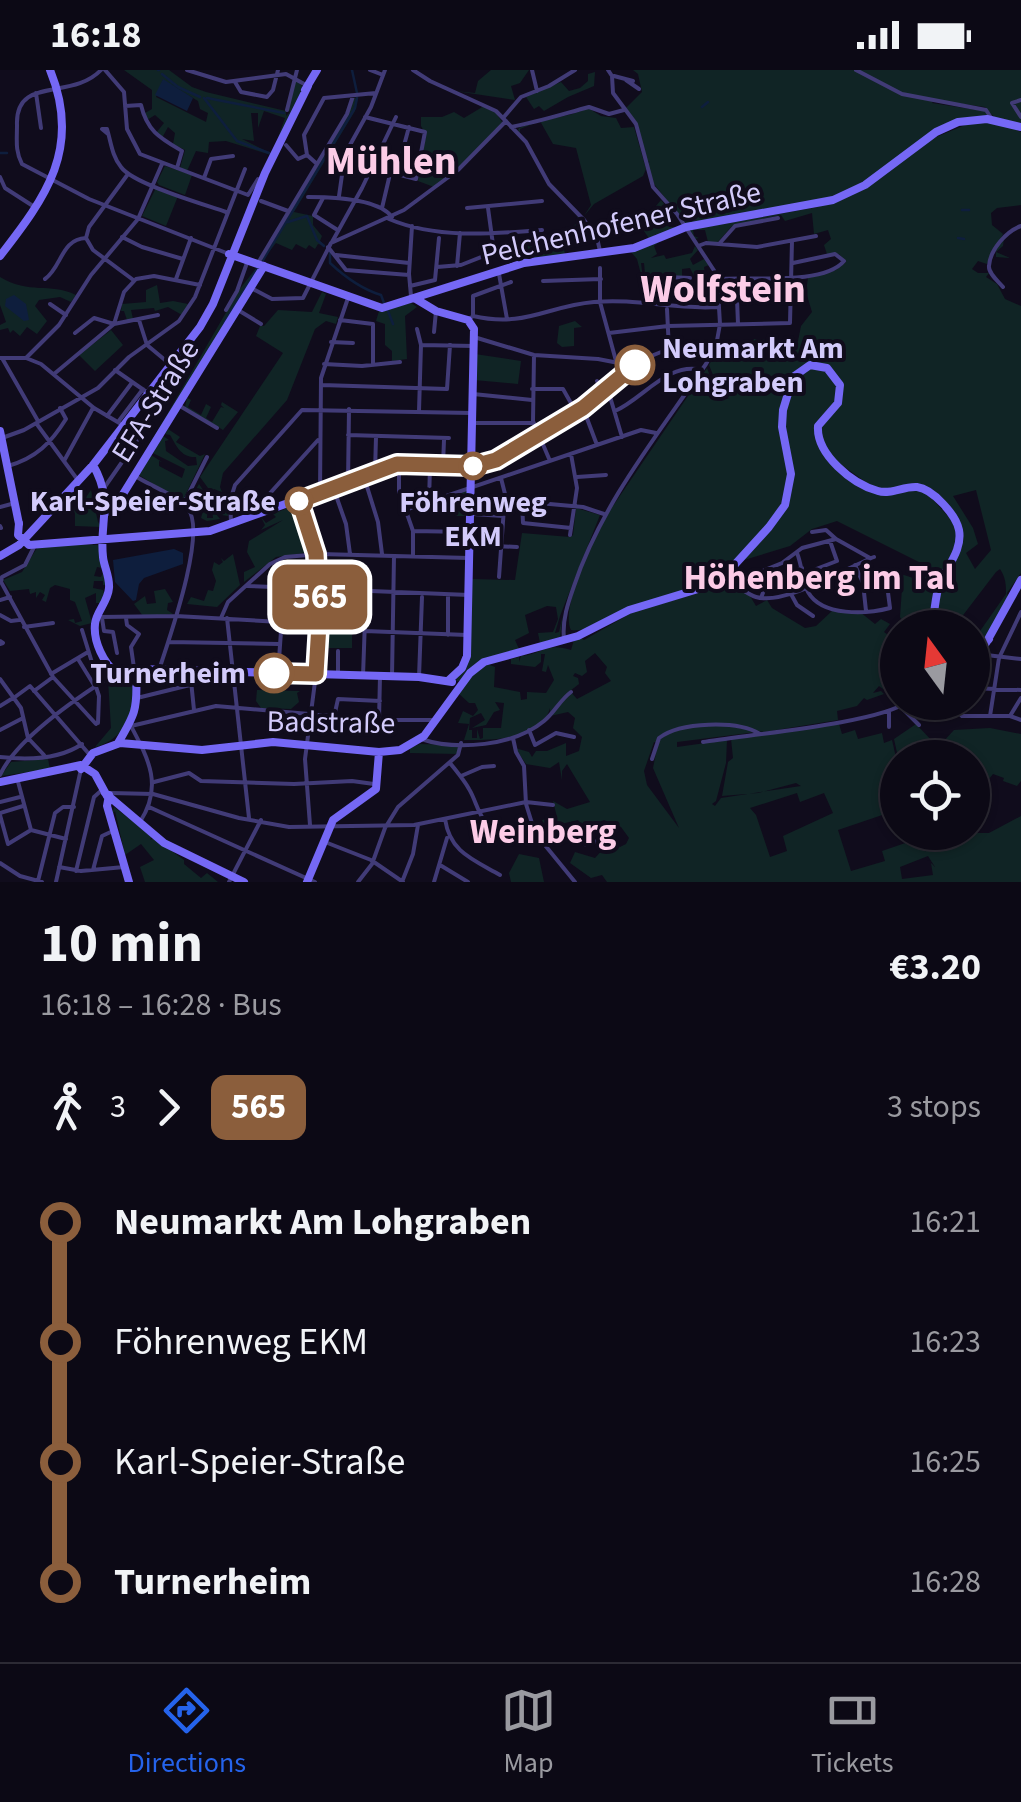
<!DOCTYPE html>
<html lang="en">
<head>
<meta charset="utf-8">
<style>
	:root { --surface:#0c0915; --page:#1a1722; --text:#f1f3f6; --muted:#9a9aa0; --line:#2c2a34; --accent:#2563eb }
	body { margin:0; font-family:"Source Sans 3",sans-serif; background:var(--page); color:var(--text); height:100vh; display:flex; flex-direction:column; font-size:38px; white-space:nowrap }
	* { box-sizing:border-box; margin:0 }
	p { font-size:32px; color:var(--muted) }
	.icon { flex:none; width:55px; height:55px; fill:none; stroke:currentColor; stroke-width:2; stroke-linecap:round; stroke-linejoin:round }
	.map { position:relative; height:812px; overflow:hidden }
	.sheet { display:flex; flex-direction:column; background:var(--surface); flex:1 }
	.sheet>* { flex:none }
	.badge { padding:0 20px; border-radius:15px; font-size:35px; line-height:65px }
	.needle { width:65px; rotate:345deg }
	.buttons { position:absolute; left:880px; top:540px; display:grid; gap:20px }
	.buttons a { display:grid; place-items:center; width:110px; height:110px; border-radius:50%; background:var(--surface); box-shadow:0 2px 8px #0004,0 0 0 2px var(--line); font-size:50px }
	.map>.badge { position:absolute; translate:-50% -50%; box-shadow:0 0 0 5px #fff }
	.legs { display:flex; align-items:center; gap:15px; height:110px; padding:0 40px; font-size:32px }
	.legs p { margin-inline-start:auto }
	.headline { display:flex; align-items:center; justify-content:space-between; height:170px; padding:0 40px }
	h1 { font-size:55px; font-weight:700; line-height:75px }
	ul { padding:0 40px; list-style:none }
	li { display:flex; align-items:center; gap:35px; height:120px; font-size:38px }
	li i { display:grid; place-items:center; width:15px; height:100%; margin:0 12px; background:currentColor }
	li i::after { content:''; width:25px; height:25px; margin:-12px; border:8px solid; border-radius:50%; background:var(--surface) }
	li p { margin-inline-start:auto }
	li:first-child i { background:linear-gradient(#0000 50%,currentColor 0) }
	li:last-child i { background:linear-gradient(currentColor 50%,#0000 0) }
	.status { display:flex; justify-content:space-between; align-items:center; height:70px; padding:0 50px; background:var(--surface); direction:ltr }
	.status svg { height:28px; fill:currentColor }
	.tab-bar { display:flex; justify-content:space-around; align-items:center; height:140px; border-top:2px solid var(--line); background:var(--surface); font-size:28px; color:var(--muted) }
	.tab-bar a { display:grid; justify-items:center; gap:5px }
	.tab-bar .current { color:var(--accent) }
	.map>svg:first-child { display:block }
	.green { fill:#102425; fill-rule:evenodd }
	.water { fill:#0e1e3d }
	.lines { fill:none; stroke-linecap:round; stroke-linejoin:round }
	.stream { stroke:#0e1e3d; stroke-width:2.5 }
	.street { stroke:#413b77; stroke-width:4 }
	.secondary { stroke:#7568f5; stroke-width:8 }
	.line-1-casing { stroke:#fff; stroke-width:22 }
	.line-1 { stroke:#8b5e3c; stroke-width:15 }
	.stop-1-dot { fill:#fff; stroke:#8b5e3c; stroke-width:5 }
	.labels { text-anchor:middle; stroke-width:8; stroke-linejoin:round; paint-order:stroke }
	.street-label { font-size:30px; fill:#d3cbfb; stroke:#100c1c }
	.stop-label { font-size:30px; font-weight:bold; fill:#d3cbfb; stroke:#100c1c; text-anchor:end }
	.quarter-label { font-size:35px; font-weight:bold; fill:#fccce7; stroke:#100c1c }
	.district-label { font-size:40px; font-weight:bold; fill:#fccce7; stroke:#100c1c }
</style>
</head>
<body>
<div class="status"><b>16:18</b><svg viewBox="0 0 49 12"><path d="M0 12V9h3v3zM5 12V6h3v6zM10 12V3h3v9zM15 12V0h3v12zM26 1h20v11H26zM47 4h2v5h-2z"/></svg></div>
<div class="map">
<svg width="1021" height="812" viewBox="0 0 1021 812">
	<rect width="100%" height="100%" fill="#100c1c"/>
	<path class="green" d="M124,0H169L192,17L206,22L286,41V46L290,42L287,36L296,10L304,18L252,127L271,85L226,71L209,72L208,83L196,81L187,101L180,98L185,80L173,74L175,63L168,57L162,68L156,63L164,53L155,45L147,50L145,43L152,39V20ZM163,10L198,31L200,39L208,43L206,52L156,27ZM264,41L285,48L272,84L242,69L254,71L251,43H258V58Z
		M491,0H529L520,13L511,16L515,30L455,21L475,23L478,11Z
		M633,0H1021V53L995,48L985,37L934,30L932,33L984,41L990,46L965,48L941,57L874,108L837,127L686,154L654,114L647,93L650,92L647,91L636,53L625,39L642,22L638,4Z
		M595,2L594,16L568,27L544,41L539,36L534,39L526,27L561,12L569,21L580,18L588,11V4Z
		M358,27L355,41L294,142L313,146V155L322,166L320,171L326,176L318,174L315,179L309,175L306,179L296,174L292,180L276,173L261,192L345,50L354,28Z
		M484,36L495,42L503,53L458,98L434,117L418,111L426,65L421,56V47H442L454,42L464,48Z
		M588,38L601,46L616,48L621,58L634,57L646,99L643,106L594,134L584,146L591,135L576,78L553,74L540,51L520,59V63L518,60L519,58C542,48 569,48 588,38Z
		M977,50C993,50 1006,53 1021,59L992,51L1021,62V135L997,138L991,143L992,155L1003,164L1000,171L1021,156L1004,168L1003,176L996,182L1010,188L996,187V178L987,194L978,191L972,199L978,203H989L986,207L997,214L1005,229L1021,236V503L1007,523L1009,530L973,586V571L1006,524C1006,515 1006,508 1000,499L996,502L954,557H933L942,513L960,476L961,463L954,446L924,417L912,416L888,420L871,416L828,385L820,371V358C826,346 839,340 842,327C847,304 818,282 798,299C792,304 789,311 787,318C783,331 778,342 780,356C782,376 793,396 789,416C785,437 739,496 721,507C697,522 668,526 641,533C618,539 595,563 571,560C559,539 598,456 610,435L613,436L707,298L718,328L730,329L722,327L709,295L715,284L749,278L754,269L798,271L801,256L812,242L806,222L808,208L836,200L846,192L839,184H827L824,175L831,169L828,160L814,164L812,143L785,151L781,145L732,156L717,173L708,172L705,160H693L694,166L699,168L694,169L689,160L818,137L865,117L851,126L888,103L889,100L939,62C949,57 959,53 971,51L946,59L929,70ZM976,420L991,480L975,499L966,483L978,474L973,458L953,426Z
		M165,96L192,105L185,125L159,115L157,112Z
		M156,118L178,126L166,156L142,146Z
		M661,130L669,140L644,152L651,160L656,154L663,155L666,151L669,157H675L658,167L656,164L650,170L640,155Z
		M578,145L583,151L561,165L565,184L522,190V184L517,178L561,163L576,154Z
		M659,172L654,176L657,184L651,188L664,185L666,189L692,183L695,176L698,180L690,189L693,195L704,189L709,195L704,197L705,205L694,206L690,198L682,199V206L645,204L644,193H641L644,216L637,189L631,182Z
		M257,197L259,198L136,398L239,220Z
		M0,207C30,225 49,212 76,225L71,232L60,227L39,230L35,236L47,251L37,264L27,257L20,266L13,260L10,263L8,258L0,260V255L6,252L0,235Z
		M157,215L160,233L173,231L188,234L182,245L168,237L155,241L154,238L131,240L133,249L127,250L124,241H121L122,234L146,232V220Z
		M322,222L326,224L319,243L338,247L336,254L326,251L315,259L287,330L223,403L220,417L222,422L214,419L210,423L220,429L229,427L216,437L218,443L225,444L226,434H228V446L216,444L220,449L207,451L201,448L203,441L198,440L200,433L198,427H204L208,433L207,448H213C212,434 209,424 195,421L199,414L203,420L208,418L200,407L283,283L256,266L260,256H264L278,240L312,242Z
		M411,233L417,237L405,246L407,289L392,291V281L385,275V254L376,251L379,241Z
		M575,251L582,257L574,258V276L562,277L557,273L559,256Z
		M111,260L123,275L95,301L79,285Z
		M475,284L521,291L518,314L474,310Z
		M819,297L836,310L839,327L816,367L823,385L833,394L877,422L914,419L926,422L955,454L957,471L937,515L930,557H906L900,547L902,518L892,514L889,507L895,502L913,508L923,494L837,451L812,459L790,476L744,490L790,426L793,405L784,344L797,305L801,301Z
		M187,328L191,330L188,337L201,345L206,334L211,337L206,348L212,352L221,337L224,338L221,335L222,332L238,342L223,360L185,337Z
		M168,359L180,367L176,372L200,386L205,384L182,432L139,405L151,385L162,392L159,391V396L182,408L185,399L153,383L163,366L169,370L165,371L166,381L188,396L197,395L196,387C181,388 176,375 170,365L165,364Z
		M91,420L98,452L102,457L75,456V443L63,431L67,427L78,439Z
		M467,421L469,430L465,433H469V446H444L443,428Z
		M297,434L311,482L276,487L244,512V502L255,497L247,482L249,471L283,450L261,460L265,455L261,447L266,453L276,447L273,444Z
		M576,438L600,445L560,546L555,563L559,562L563,544L560,567L540,573L538,563L553,562L558,549L556,537L547,536L525,545L529,563L515,570L519,579L484,589L460,611H455L465,597L471,509L515,510L522,463L570,467L573,465Z
		M63,474L101,475L102,498L97,497L94,506L101,507L103,503L106,515H103V511H94L93,518L103,520L105,525L101,533H96V523L85,528L92,553L80,556L68,550L74,549L75,553L82,551L75,532L70,530V519L55,515L50,518L46,532L42,530L45,525L40,522L36,528V522L30,524L29,519L10,521L3,510L22,502L37,478Z
		M233,484L240,515L217,537L187,534L191,527L204,531L208,520L213,521L216,511L212,500L214,492L219,495L223,492L221,488L224,491Z
		M730,514L750,526L756,536L767,530L772,538L805,558L816,556L832,541L860,542L875,554L881,549L890,554L884,562L892,568L897,566V616L883,619L879,616L873,623L881,621L884,624L867,630L864,628L857,636L837,641L838,650L764,662L738,657L757,662L677,672V677L727,670L726,693L716,731L712,734L715,736L721,728L801,716L796,713L758,723L722,726L728,692L733,688L731,669L839,654L842,664L855,660L858,669L882,663L884,673L892,670L897,692V740L838,760L851,801L885,791L882,781L917,769L926,782L915,763H989L1021,746V812H607L602,805L591,808L570,793L575,782L595,788L605,777L600,770L611,767L620,777L626,774L629,768L621,757L604,750L592,755L581,767L577,765L582,757L578,750L548,757L549,766L537,764L536,759L545,758L542,750L557,747L553,731L567,739L590,732L567,694L562,701V710L559,692L550,698L526,694L515,678L529,682L532,687L536,681H547L566,673V686L579,681L582,667L573,658L575,648L568,642L550,646V638C541,672 483,670 464,670L469,654L458,653L463,641L473,646L478,640L475,633H469L458,623L470,606L487,594L495,597L494,617L520,622L521,630L527,629V622L546,623L554,610L548,595L546,602L542,601L545,584H541V592L535,597L511,594V589L519,587V592L521,586C543,584 546,572 571,580L574,570L580,567L584,570L633,542ZM595,583L607,597L605,603L611,611L577,629L570,621L579,614L578,608L573,606L575,603L582,606L587,602L585,591ZM495,632L504,633L501,658H483V668L480,669L477,659V668H472V660H469L470,648L481,643L485,650L472,658L486,655L494,642L500,640ZM654,672L658,673L653,698L679,758L647,715L644,701ZM797,723L800,732L824,723L833,743L783,766L787,781L770,787L756,745L750,738ZM928,786L935,797L931,793L933,805L902,809L900,797Z
		M165,519L173,532L168,533L167,540L173,544L143,546L134,534L145,526L147,534L156,533L154,521Z
		M328,562H352V578H328Z
		M128,605C149,630 124,671 95,677L111,658L108,610Z
		M257,620L300,621L297,623L299,632L291,639L261,638L256,631Z
		M916,654L934,673L921,683L918,675L898,687L894,669Z
		M990,658L1021,664V711L1017,716L1003,711L1004,708L993,704L989,709L983,705L985,701L973,699L972,688L964,684L957,687L941,674L954,660Z
		M420,674L459,675L457,684L410,683V678Z
		M48,689L50,699L1,706L11,692Z
		M114,737L152,766L150,770L154,768L184,790V794L201,808L207,803L218,812H145L140,797L154,790L141,774L125,785L115,741L112,746Z
		M519,784L539,788L544,812H511L509,803Z"/>
	<path class="water" d="M163,9L193,28L187,41L155,25Z
		M14,225L26,234L29,250L24,251L5,236L6,229Z
		M174,479L183,483V494L144,508L139,514L136,530L133,531L115,512L113,490Z"/>
	<g class="lines">
		<path class="stream" d="M158,0H159
			M352,0L357,23
			M162,4L178,17L200,27
			M204,28L237,71L269,83
			M207,28L284,43
			M702,37L708,32
			M0,83H7
			M962,140H969
			M288,152L307,146L317,170L324,176
			M958,168L964,169
			M330,182V193C345,207 361,219 381,225L384,233
			M263,190L355,38L357,28
			M388,241L393,254
			M224,253L257,199"/>
		<path class="street" d="M101,0C72,31 15,5 17,55C17,70 15,81 22,94L89,129L229,184
			M105,0L124,22L127,59L140,84L248,125L258,109
			M187,0L226,12L286,4L306,15
			M370,0L383,5
			M413,0L430,11L496,41L526,72L549,114L584,150L597,168L600,181
			M532,0L537,21
			M856,0L902,24L986,40L992,49
			M614,6L633,11
			M626,10L639,19
			M235,12L241,22L267,27L273,20L278,0
			M36,23L41,58
			M1021,30L1012,33L1021,47
			M125,36L141,35C147,61 160,68 182,81L177,98
			M287,40L297,0
			M365,47L425,62L416,109L373,98
			M503,48L521,27L549,16L575,0
			M511,57C538,52 563,44 589,37L609,44L624,40
			M108,64L102,59H107C111,72 112,86 121,97C133,114 203,134 226,142
			M286,75L298,89L307,85
			M348,78L376,88
			M317,94L307,85L304,65L324,28L376,23
			M128,104L89,157L86,168L93,180L132,209
			M396,105L409,57
			M0,107L5,118L33,136
			M204,108L211,89L233,86
			M339,126L345,84L371,37L385,0
			M308,127C330,127 378,128 392,147
			M323,128L314,145L336,159
			M261,131L288,141
			M382,138L390,104
			M467,138L542,131
			M389,149C436,169 492,164 542,160
			M122,167L142,177L183,189
			M332,172L362,118L396,47
			M719,174L735,156L778,148
			M698,176L706,173L757,177L816,166
			M328,177L346,200L409,205
			M336,185L409,193
			M258,193L347,44L353,26
			M457,196L460,163
			M437,197L461,195L494,182L488,138
			M600,198V232L616,291
			M499,204L507,249
			M45,209C62,197 61,169 86,168
			M176,209L191,168
			M718,209C750,206 823,216 844,191L835,184L793,193
			M543,211L601,209
			M410,216L435,210L439,168
			M1003,217C999,212 988,203 989,196C990,179 1007,161 1021,156
			M251,218L272,229L303,228L331,173L404,140L458,100L506,51
			M411,226L409,204L412,156
			M719,229L789,228
			M737,229L738,254
			M738,229V209
			M650,232L644,206L690,208
			M50,234L66,245
			M667,239L669,280
			M226,240L237,221L248,190
			M238,240L261,254
			M473,246V226L511,212
			M139,250L147,275L171,295
			M340,250L373,254V294
			M468,250L473,246C525,258 547,236 594,232C637,228 675,240 717,237
			M417,259L421,275L419,341
			M434,262L436,241
			M75,263L94,248L114,254L158,245
			M609,263L668,256L790,253L792,171
			M474,267L534,285L598,289L634,296
			M331,272L353,273
			M421,275L474,276
			M534,285L533,351L550,391
			M0,288H26L41,294L94,338L121,354
			M2,288L38,351
			M26,288L59,255L91,205L138,149L162,94
			M324,294L362,296L400,292
			M115,300L148,323
			M54,304L114,254L124,222L136,209L154,206L200,215
			M597,311L603,324
			M322,315L447,319L450,275
			M532,319H563L576,342
			M608,320L622,367
			M473,324L532,330
			M180,336L217,358
			M583,338L597,375
			M615,341C643,329 668,291 702,300
			M107,346L131,314
			M118,352L143,319
			M36,353L77,409
			M473,353H533
			M348,365L449,368
			M2,368L24,360L98,318L129,287L179,251L195,227L245,99
			M64,391L93,338
			M399,394V421L413,461V486
			M443,395L444,370
			M8,396C36,388 51,373 66,349L60,338
			M471,397C515,390 570,348 606,322C616,314 624,303 635,296C658,279 687,272 716,276
			M375,402L376,367
			M135,406C151,416 176,425 188,439C207,462 169,569 160,597
			M364,407L378,452L382,484
			M577,407L606,405
			M348,412L349,339
			M333,417L346,454L350,484
			M104,418L136,372L161,329L162,325L154,319
			M320,422L321,308L348,228
			M504,430L583,437L604,444
			M299,431L316,484L318,521
			M429,432L430,396
			M522,432L523,453L571,458
			M183,435L207,387
			M0,437L15,433
			M405,440L641,360L656,363
			M254,441L318,370
			M473,444L503,446
			M231,452L230,431L235,415L302,340L472,343
			M0,456L1,458
			M413,461L468,462
			M812,462L826,460L836,469
			M570,465L577,418L571,384
			M35,475L25,495L2,507L1,512L53,607L96,654
			M470,475L517,477
			M797,483C802,495 802,511 808,522C822,547 867,544 890,538L886,507L861,506
			M855,495L863,513L866,541
			M803,504L837,491L830,471
			M499,507L505,424L501,408
			M724,508C734,513 746,524 756,527C785,536 845,498 874,487
			M736,512L782,493L802,478L836,469L870,488
			M247,516L469,525
			M791,524L797,535L813,546
			M761,528L767,512L802,498
			M0,530L10,527
			M0,545L11,551L19,550
			M100,547L176,546L280,552
			M102,548L104,561L113,562L117,583
			M126,548L127,555L139,564L131,577L134,598
			M221,548L228,532L270,494L285,487L320,484L469,488
			M227,548L249,748
			M24,557L53,553
			M82,560L98,612
			M365,561L467,565
			M448,565V525
			M564,569C562,550 568,533 574,516C602,433 657,366 706,294L716,276L720,254L717,205L677,144L653,117L636,54L613,23L612,6L608,0
			M0,571L3,573L0,574
			M169,572L279,574
			M978,584L1021,589
			M78,589L94,615
			M190,601L194,640
			M338,601V581
			M278,603L284,520
			M51,604L88,582
			M363,606L366,522
			M392,606L394,486
			M419,607L422,527
			M0,609L21,638L28,668L44,685
			M95,614L99,626L98,653
			M972,618L1021,620
			M34,621L53,607
			M15,627L30,616L89,684
			M137,628L190,615
			M960,632L957,641L962,646H1010L1021,650
			M0,636L13,628
			M901,637L919,655
			M990,646L999,588L1021,542
			M1010,646L1021,628
			M334,647L338,629L380,631
			M379,650L380,606
			M889,657V641
			M0,660L23,648
			M529,660L535,675L556,663L574,667
			M513,668L516,682L524,696L526,734L535,763L575,812
			M421,669C457,681 514,676 544,651C555,642 560,630 571,622
			M703,672C743,665 882,653 906,632
			M0,687C27,690 59,690 82,674
			M652,689L659,668C680,652 737,650 760,664
			M450,693C457,702 464,710 469,719C476,730 478,746 488,755C517,784 561,753 586,775L612,766
			M0,705C17,668 81,625 116,603
			M461,706L482,697L494,696
			M17,708L31,760L66,769
			M154,712L189,703L201,711L294,714L352,711L374,714
			M111,723L153,724L239,748L289,757L414,755L526,732L553,735
			M0,732L20,727
			M149,737L315,812
			M0,743L23,736
			M0,745L8,774L31,760
			M445,749C450,782 472,789 500,805
			M140,752C163,716 149,690 131,656L216,636L379,650H433
			M310,755L305,689L316,604L321,521
			M325,772L371,790L403,812
			M0,793L20,806L42,812
			M440,795L468,812
			M59,797L81,801L124,797
			M93,800L102,766L115,760
			M76,801L94,727L103,719
			M38,811L55,743L63,737H74
			M56,812L81,699
			M229,812L261,750
			M358,812L372,794L385,758L398,737L458,685L461,673
			M402,812L413,784L418,755
			M434,812L447,768"/>
		<path class="secondary" d="M305,20L317,0
			M229,184L382,238L524,193L634,178L686,157L833,130L865,115L936,62L958,52L987,49L1021,57
			M0,186C46,127 82,78 50,0
			M416,229L436,241L468,250L474,259L467,586L462,598L448,611
			M0,361L19,454
			M93,395C114,431 99,452 103,487C104,497 110,507 109,518C108,532 96,542 95,554C93,572 104,593 116,603H130
			M107,442L115,437L264,196
			M19,453L18,465L29,475L210,461L397,394L471,397
			M0,486L19,475L93,395L200,257L213,234L265,103L308,16
			M986,573L1021,510
			M972,588L989,569
			M137,599L419,607L452,612
			M118,673C134,646 138,640 136,606
			M81,699L93,683L120,673L202,680L273,672L379,682L400,680L424,666L470,603L484,592L578,566L629,540L718,513L769,457L785,435L791,404L782,357L783,340L793,307L810,295L827,298L840,315L838,333L818,356C816,384 852,414 878,421C891,425 903,416 917,417C933,419 956,445 959,460C963,482 944,499 938,519C935,531 934,545 932,558
			M0,712L81,695L95,704L107,726
			M105,723L164,773L244,812
			M109,725L107,736L129,812
			M307,812L333,750L376,719L379,682"/>
	</g>
	<g class="lines">
		<g class="line-1-casing">
			<path id="line-1" d="M274,603L316,604L321,521H318L316,484L299,431L397,394L474,396L496,390L583,338L635,295"/>
		</g>
		<use href="#line-1" class="line-1"/>
	</g>
	<g class="stop-1-dot">
		<circle cx="635" cy="295" r="18"/>
		<circle cx="473" cy="396" r="12"/>
		<circle cx="299" cy="431" r="12"/>
		<circle cx="274" cy="603" r="18"/>
	</g>
	<g class="labels">
		<g class="street-label">
			<text transform="translate(621 153) rotate(-13)" y="10">Pelchenhofener Straße</text>
			<text transform="translate(155 331) rotate(-58)" y="10">EFA-Straße</text>
			<text transform="translate(331 652) rotate(1)" y="10">Badstraße</text>
		</g>
		<g class="stop-label">
			<text x="662" y="288" text-anchor="start">Neumarkt Am<tspan x="662" dy="34">Lohgraben</tspan></text>
			<text x="276" y="441">Karl-Speier-Straße</text>
			<text x="473" y="442" text-anchor="middle">Föhrenweg<tspan x="473" dy="34">EKM</tspan></text>
			<text x="246" y="613">Turnerheim</text>
		</g>
		<g class="quarter-label">
			<text x="819" y="519">Höhenberg im Tal</text>
			<text x="543" y="773">Weinberg</text>
		</g>
		<g class="district-label">
			<text x="391" y="104">Mühlen</text>
			<text x="723" y="232">Wolfstein</text>
		</g>
	</g>
</svg>
<div class="buttons">
<a><svg class="needle" viewBox="-14 -14 28 28"><path d="M0-13l5 13h-10z" fill="#e53935"/><path d="M0 13l5-13h-10z" fill="#9a9aa0"/></svg></a>
<a><svg class="icon" aria-label="locate" viewBox="0 0 24 24"><circle cx="12" cy="12" r="6"/><path d="M12 2v4M12 18v4M2 12h4M18 12h4"/></svg></a>
</div>
<b class="badge" style="left:320px;top:527px;background:#8b5e3c;color:#fff">565</b>
</div>
<section class="sheet">
<div class="headline"><div><h1>10 min</h1><p>16:18 – 16:28 · Bus</p></div><b>€3.20</b></div>
<div class="legs"><svg class="icon" aria-label="walk" viewBox="0 0 24 24"><circle cx="13" cy="4" r="2"/><path d="M13 8l-2 6 4 7M11 14l-3 7M7 12l3-4h3l4 4"/></svg>3<svg class="icon" aria-label="forward" viewBox="0 0 24 24"><path d="M9 5l7 7-7 7"/></svg><b class="badge" style="background:#8b5e3c;color:#fff">565</b><p>3 stops</p></div>
<ul>
<li><i style="color:#8b5e3c"></i><b>Neumarkt Am Lohgraben</b><p>16:21</p></li>
<li><i style="color:#8b5e3c"></i><span>Föhrenweg EKM</span><p>16:23</p></li>
<li><i style="color:#8b5e3c"></i><span>Karl-Speier-Straße</span><p>16:25</p></li>
<li><i style="color:#8b5e3c"></i><b>Turnerheim</b><p>16:28</p></li>
</ul>
</section>
<nav class="tab-bar">
<a class="current"><svg class="icon" aria-label="directions" viewBox="0 0 24 24"><path d="M12 3l9 9-9 9-9-9zM9 14v-3h6M13 9l2 2-2 2"/></svg>Directions</a>
<a><svg class="icon" aria-label="map" viewBox="0 0 24 24"><path d="M3 6l6-2 6 2 6-2v14l-6 2-6-2-6 2zM9 4v14M15 6v14"/></svg>Map</a>
<a><svg class="icon" aria-label="tickets" viewBox="0 0 24 24"><path d="M3 7h18v10H3zM15 7v10"/></svg>Tickets</a>
</nav>
</body>
</html>
